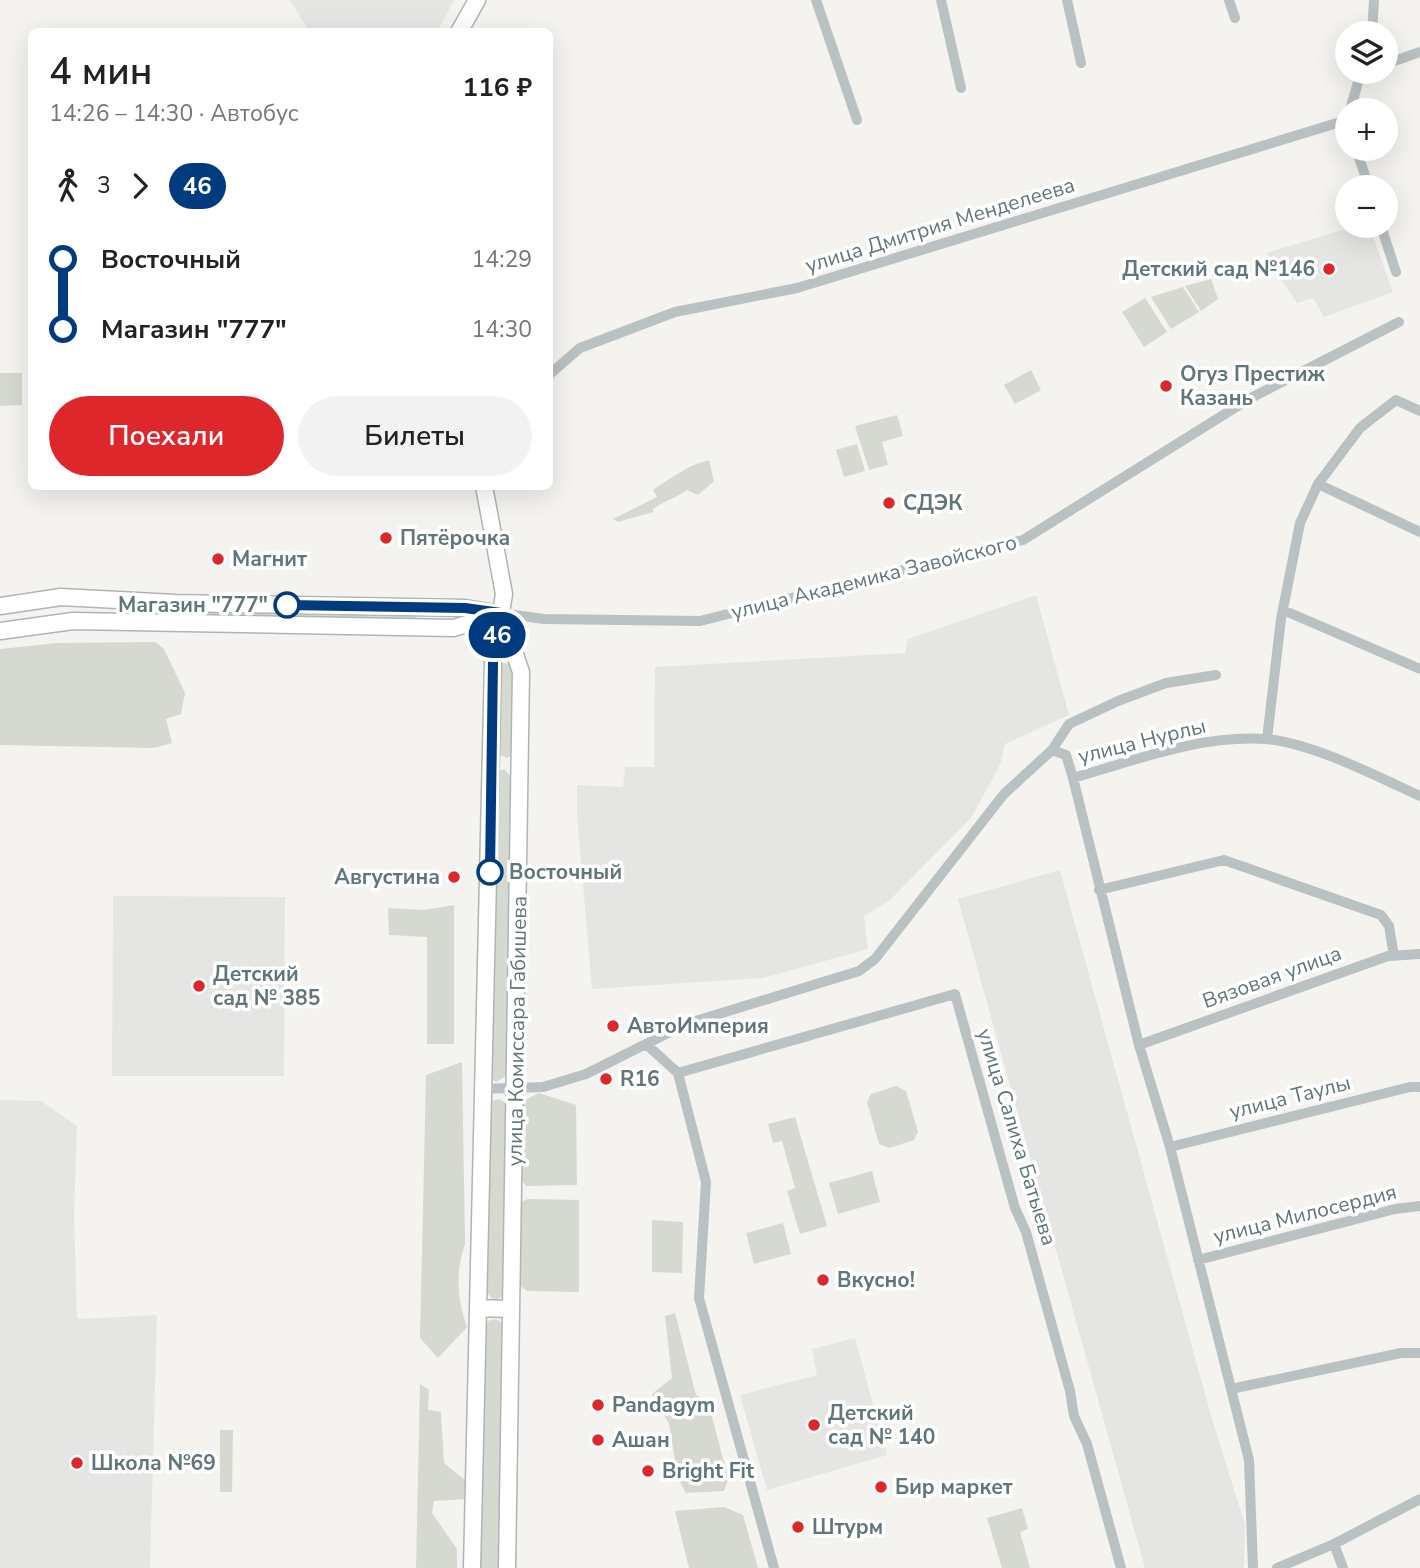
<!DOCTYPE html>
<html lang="ru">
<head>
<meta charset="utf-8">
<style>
	:root { --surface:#fff; --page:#f2f2f2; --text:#222; --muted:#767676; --accent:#dd272a }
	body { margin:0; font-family:"Nunito Sans",sans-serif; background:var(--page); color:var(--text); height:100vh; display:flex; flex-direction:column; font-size:26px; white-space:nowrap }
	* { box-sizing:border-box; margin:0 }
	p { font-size:23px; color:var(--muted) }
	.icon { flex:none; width:38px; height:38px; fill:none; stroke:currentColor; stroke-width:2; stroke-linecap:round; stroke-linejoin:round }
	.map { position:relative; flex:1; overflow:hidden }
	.panel { position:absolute; left:28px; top:28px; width:525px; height:462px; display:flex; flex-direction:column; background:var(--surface); border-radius:10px; box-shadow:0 7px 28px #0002 }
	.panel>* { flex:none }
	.badge { padding:0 14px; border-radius:23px; font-size:24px; line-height:46px }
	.controls { position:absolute; left:1335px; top:21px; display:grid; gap:14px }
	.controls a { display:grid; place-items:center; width:63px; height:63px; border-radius:50%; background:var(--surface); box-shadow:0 7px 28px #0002; font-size:35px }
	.map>.badge { position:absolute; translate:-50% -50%; box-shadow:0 0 0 4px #fff }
	.legs { display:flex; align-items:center; gap:10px; height:77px; padding:0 21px; font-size:23px }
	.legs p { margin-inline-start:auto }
	.headline { display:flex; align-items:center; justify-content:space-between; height:119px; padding:0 21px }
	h1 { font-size:38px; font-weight:600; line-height:52px }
	.action { display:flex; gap:14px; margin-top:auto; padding:14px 21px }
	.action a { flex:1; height:80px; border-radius:42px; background:var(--accent); color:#fff; font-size:28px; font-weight:600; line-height:80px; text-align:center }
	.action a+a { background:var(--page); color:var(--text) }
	ul { padding:0 21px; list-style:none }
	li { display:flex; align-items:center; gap:24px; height:70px; font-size:26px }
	li i { display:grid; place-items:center; width:10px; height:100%; margin:0 9px; background:currentColor }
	li i::after { content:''; width:18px; height:18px; margin:-9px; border:5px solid; border-radius:50%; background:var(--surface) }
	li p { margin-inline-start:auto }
	li:first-child i { background:linear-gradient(#0000 50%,currentColor 0) }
	li:last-child i { background:linear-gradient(currentColor 50%,#0000 0) }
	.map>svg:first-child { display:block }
	.built { fill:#e5e5e4 }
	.green { fill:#d5d9cf }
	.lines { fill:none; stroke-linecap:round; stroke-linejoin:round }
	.secondary-casing { stroke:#adb5b7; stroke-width:19 }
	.street { stroke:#bac1c2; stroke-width:10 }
	.secondary { stroke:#fff; stroke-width:16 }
	.line-1-casing { stroke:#fff; stroke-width:16 }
	.line-1 { stroke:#003b80; stroke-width:10 }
	.poi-dot { fill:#dd272a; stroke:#fff; stroke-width:2.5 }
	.stop-1-dot { fill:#fff; stroke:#003b80; stroke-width:3.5 }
	.labels { text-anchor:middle; stroke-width:7; stroke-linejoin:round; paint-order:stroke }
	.street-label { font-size:21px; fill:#60767a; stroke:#fff }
	.poi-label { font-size:21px; font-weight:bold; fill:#60767a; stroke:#fff; text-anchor:start }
	.stop-label { font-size:21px; font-weight:bold; fill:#60767a; stroke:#fff; text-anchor:end }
</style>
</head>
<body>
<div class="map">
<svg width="1420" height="1568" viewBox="0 0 1420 1568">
	<rect width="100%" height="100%" fill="#f4f3f0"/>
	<path class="built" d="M290,0H454L437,32L309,31Z
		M1355,226H1369L1393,292L1324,317L1313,298L1297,303L1270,263L1267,253Z
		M1036,595L1069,715L1005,744L1000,765L971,818L890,900L864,916L868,949L763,978L592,989L577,815V785L623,787L625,767H654L655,667L905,653L908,639Z
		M1060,870L1212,1419L1245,1525L1244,1568H1145L958,899Z
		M113,896L285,897L284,1076H112Z
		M0,1100L41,1101L77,1126L74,1215L77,1319L157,1315L150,1568H0Z
		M855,1338L887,1455L767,1490L740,1395L817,1375L812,1349Z"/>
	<path class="green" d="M1211,279L1218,299L1201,311L1185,286Z
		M1183,287L1199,312L1171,329L1151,297Z
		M1145,298L1167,332L1144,347L1122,312Z
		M1031,370L1041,390L1015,404L1004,385Z
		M0,373H22V405L0,406Z
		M897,415L903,436L882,442L888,465L869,470L855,426Z
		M857,444L865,471L844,477L836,450Z
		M709,460L714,481L698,495L687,490C676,498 664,501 653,509V512L618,522L613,519L657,497L653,490C671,478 688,465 709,460Z
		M205,610L416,614L415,624L205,620Z
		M155,642L164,649L185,693L181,714L166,719L172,743L154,748L0,745V649L57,643Z
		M499,663L516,664L513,754L507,758L498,754Z
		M504,769L512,778L506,1076L496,1082L490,1077L498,772Z
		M454,905V1044H427V937L389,935L388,908L424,910Z
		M462,1062L465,1244C455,1273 457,1298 467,1327L438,1358L420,1338L426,1075Z
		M896,1086L906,1091L918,1132L914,1140L889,1148L879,1144L867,1102L871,1094Z
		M539,1093L576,1105L577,1185L526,1186L519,1177L521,1102Z
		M499,1099L507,1104L504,1295L495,1301L487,1293L490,1107L492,1101Z
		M795,1117L827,1226L800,1234L787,1191L795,1188L782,1141L773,1143L768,1124Z
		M872,1171L880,1202L838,1214L829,1183Z
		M528,1199L579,1200V1292L527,1291L519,1285L521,1202Z
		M652,1220L683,1222L682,1273L652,1272Z
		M783,1223L791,1254L754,1264L746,1233Z
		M675,1313L696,1395L708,1401L724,1463L731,1471L724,1491L686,1493L678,1478L669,1424L652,1394L672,1378L665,1316Z
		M494,1319L500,1321L503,1328L498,1568H480L486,1327L488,1321Z
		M420,1384L429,1390L428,1410L441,1412L444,1463L467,1482L466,1499L434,1501L432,1513L457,1549V1568H416Z
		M220,1430H233L232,1492H220Z
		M724,1507L743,1515L758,1568H689L675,1511Z
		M1022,1508L1028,1529L1020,1532L1030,1568H1002L987,1518Z"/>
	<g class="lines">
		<g class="secondary-casing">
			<path id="secondary" d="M459,32L477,0
				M0,606L61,597L175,603L465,608L495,613
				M502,616L521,672L507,1568
				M0,631L73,621L454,628L501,613
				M478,1308L511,1309
				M472,1568L493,662L504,594L484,486"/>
		</g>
		<path class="street" d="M816,0L857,120
			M941,0L961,88
			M1067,0L1081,63
			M1229,0L1235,18
			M1372,33L1374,0
			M1386,64L1420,52
			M1350,110L1361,72
			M1356,149L1369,187
			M1381,226L1396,272
			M550,374L580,348L675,312L797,288L1347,120
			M1318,484L1420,532
			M1283,610L1420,669
			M501,613L544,619L700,621L1023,540L1249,399L1399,322
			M1267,739L1281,619L1300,523L1318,484L1360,428L1396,400L1420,411
			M1052,750L1066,755L1073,778L1139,1045L1170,1147L1249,1460L1253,1568
			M1073,778C1136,760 1199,735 1265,739C1311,742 1378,777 1420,796
			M1099,890L1224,860L1381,915L1389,926L1394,956
			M646,1044L678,1073L706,1182L699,1298L774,1568
			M1139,1045L1388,956L1420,954
			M678,1073L955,994L1015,1208L1026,1232L1070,1391L1074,1416L1087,1444L1121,1568
			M483,1089L543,1087L586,1074L686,1024L859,971L875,959L1004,794L1052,750L1069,724L1118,701L1166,683L1216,675
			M1170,1147L1410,1087H1420
			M1198,1260L1395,1209L1420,1206
			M1231,1389L1401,1353H1420
			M1334,1544L1343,1568
			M1277,1568L1334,1544L1420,1499"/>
		<use href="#secondary" class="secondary"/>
	</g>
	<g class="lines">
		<g class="line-1-casing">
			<path id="line-1" d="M287,605L465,608L501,613L493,662L490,872"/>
		</g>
		<use href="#line-1" class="line-1"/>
	</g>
	<g class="poi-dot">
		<circle cx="1329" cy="269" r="7"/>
		<circle cx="1166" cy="386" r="7"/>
		<circle cx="889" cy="503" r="7"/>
		<circle cx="386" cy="538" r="7"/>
		<circle cx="218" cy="559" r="7"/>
		<circle cx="454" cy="877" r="7"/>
		<circle cx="199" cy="986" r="7"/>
		<circle cx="613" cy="1026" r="7"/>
		<circle cx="606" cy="1079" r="7"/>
		<circle cx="823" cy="1280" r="7"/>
		<circle cx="598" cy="1405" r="7"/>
		<circle cx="814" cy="1425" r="7"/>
		<circle cx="598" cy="1440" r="7"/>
		<circle cx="77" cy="1463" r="7"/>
		<circle cx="648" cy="1471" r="7"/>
		<circle cx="881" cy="1487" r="7"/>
		<circle cx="798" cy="1527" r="7"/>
	</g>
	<g class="stop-1-dot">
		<circle cx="287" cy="605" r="12"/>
		<circle cx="490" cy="872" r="12"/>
	</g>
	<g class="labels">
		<g class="street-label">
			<text transform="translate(940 225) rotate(-17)" y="7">улица Дмитрия Менделеева</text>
			<text transform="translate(874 577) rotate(-14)" y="7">улица Академика Завойского</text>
			<text transform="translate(1142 741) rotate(-14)" y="7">улица Нурлы</text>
			<text transform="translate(1272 977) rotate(-20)" y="7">Вязовая улица</text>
			<text transform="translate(517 1031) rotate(-89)" y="7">улица Комиссара Габишева</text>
			<text transform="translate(1290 1097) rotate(-14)" y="7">улица Таулы</text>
			<text transform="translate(1017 1137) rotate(73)" y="7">улица Салиха Батыева</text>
			<text transform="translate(1305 1214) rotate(-14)" y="7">улица Милосердия</text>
		</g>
		<g class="poi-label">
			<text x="1315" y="276" text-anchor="end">Детский сад №146</text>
			<text x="1180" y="381">Огуз Престиж<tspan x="1180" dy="24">Казань</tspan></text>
			<text x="903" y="510">СДЭК</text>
			<text x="400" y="545">Пятёрочка</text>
			<text x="232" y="566">Магнит</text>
			<text x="440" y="884" text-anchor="end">Августина</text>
			<text x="213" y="981">Детский<tspan x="213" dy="24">сад № 385</tspan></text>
			<text x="627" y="1033">АвтоИмперия</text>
			<text x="620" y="1086">R16</text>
			<text x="837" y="1287">Вкусно!</text>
			<text x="612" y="1412">Pandagym</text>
			<text x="828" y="1420">Детский<tspan x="828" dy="24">сад № 140</tspan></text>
			<text x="612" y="1447">Ашан</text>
			<text x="91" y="1470">Школа №69</text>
			<text x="662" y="1478">Bright Fit</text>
			<text x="895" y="1494">Бир маркет</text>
			<text x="812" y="1534">Штурм</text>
		</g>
		<g class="stop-label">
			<text x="268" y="612">Магазин "777"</text>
			<text x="509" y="879" text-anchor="start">Восточный</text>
		</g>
	</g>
</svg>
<div class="controls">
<a><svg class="icon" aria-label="layers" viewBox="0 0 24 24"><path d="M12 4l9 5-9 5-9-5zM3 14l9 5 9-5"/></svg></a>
<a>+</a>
<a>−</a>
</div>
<b class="badge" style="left:497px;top:635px;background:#003b80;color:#fff">46</b>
<section class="panel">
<div class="headline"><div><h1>4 мин</h1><p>14:26 – 14:30 · Автобус</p></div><b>116 ₽</b></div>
<div class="legs"><svg class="icon" aria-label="walk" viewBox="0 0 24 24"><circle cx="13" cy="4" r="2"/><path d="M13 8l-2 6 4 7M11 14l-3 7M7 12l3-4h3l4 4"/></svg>3<svg class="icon" aria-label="forward" viewBox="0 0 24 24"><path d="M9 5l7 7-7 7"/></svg><b class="badge" style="background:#003b80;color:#fff">46</b></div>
<ul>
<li><i style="color:#003b80"></i><b>Восточный</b><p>14:29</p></li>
<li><i style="color:#003b80"></i><b>Магазин &quot;777&quot;</b><p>14:30</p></li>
</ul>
<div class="action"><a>Поехали</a><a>Билеты</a></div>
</section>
</div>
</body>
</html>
